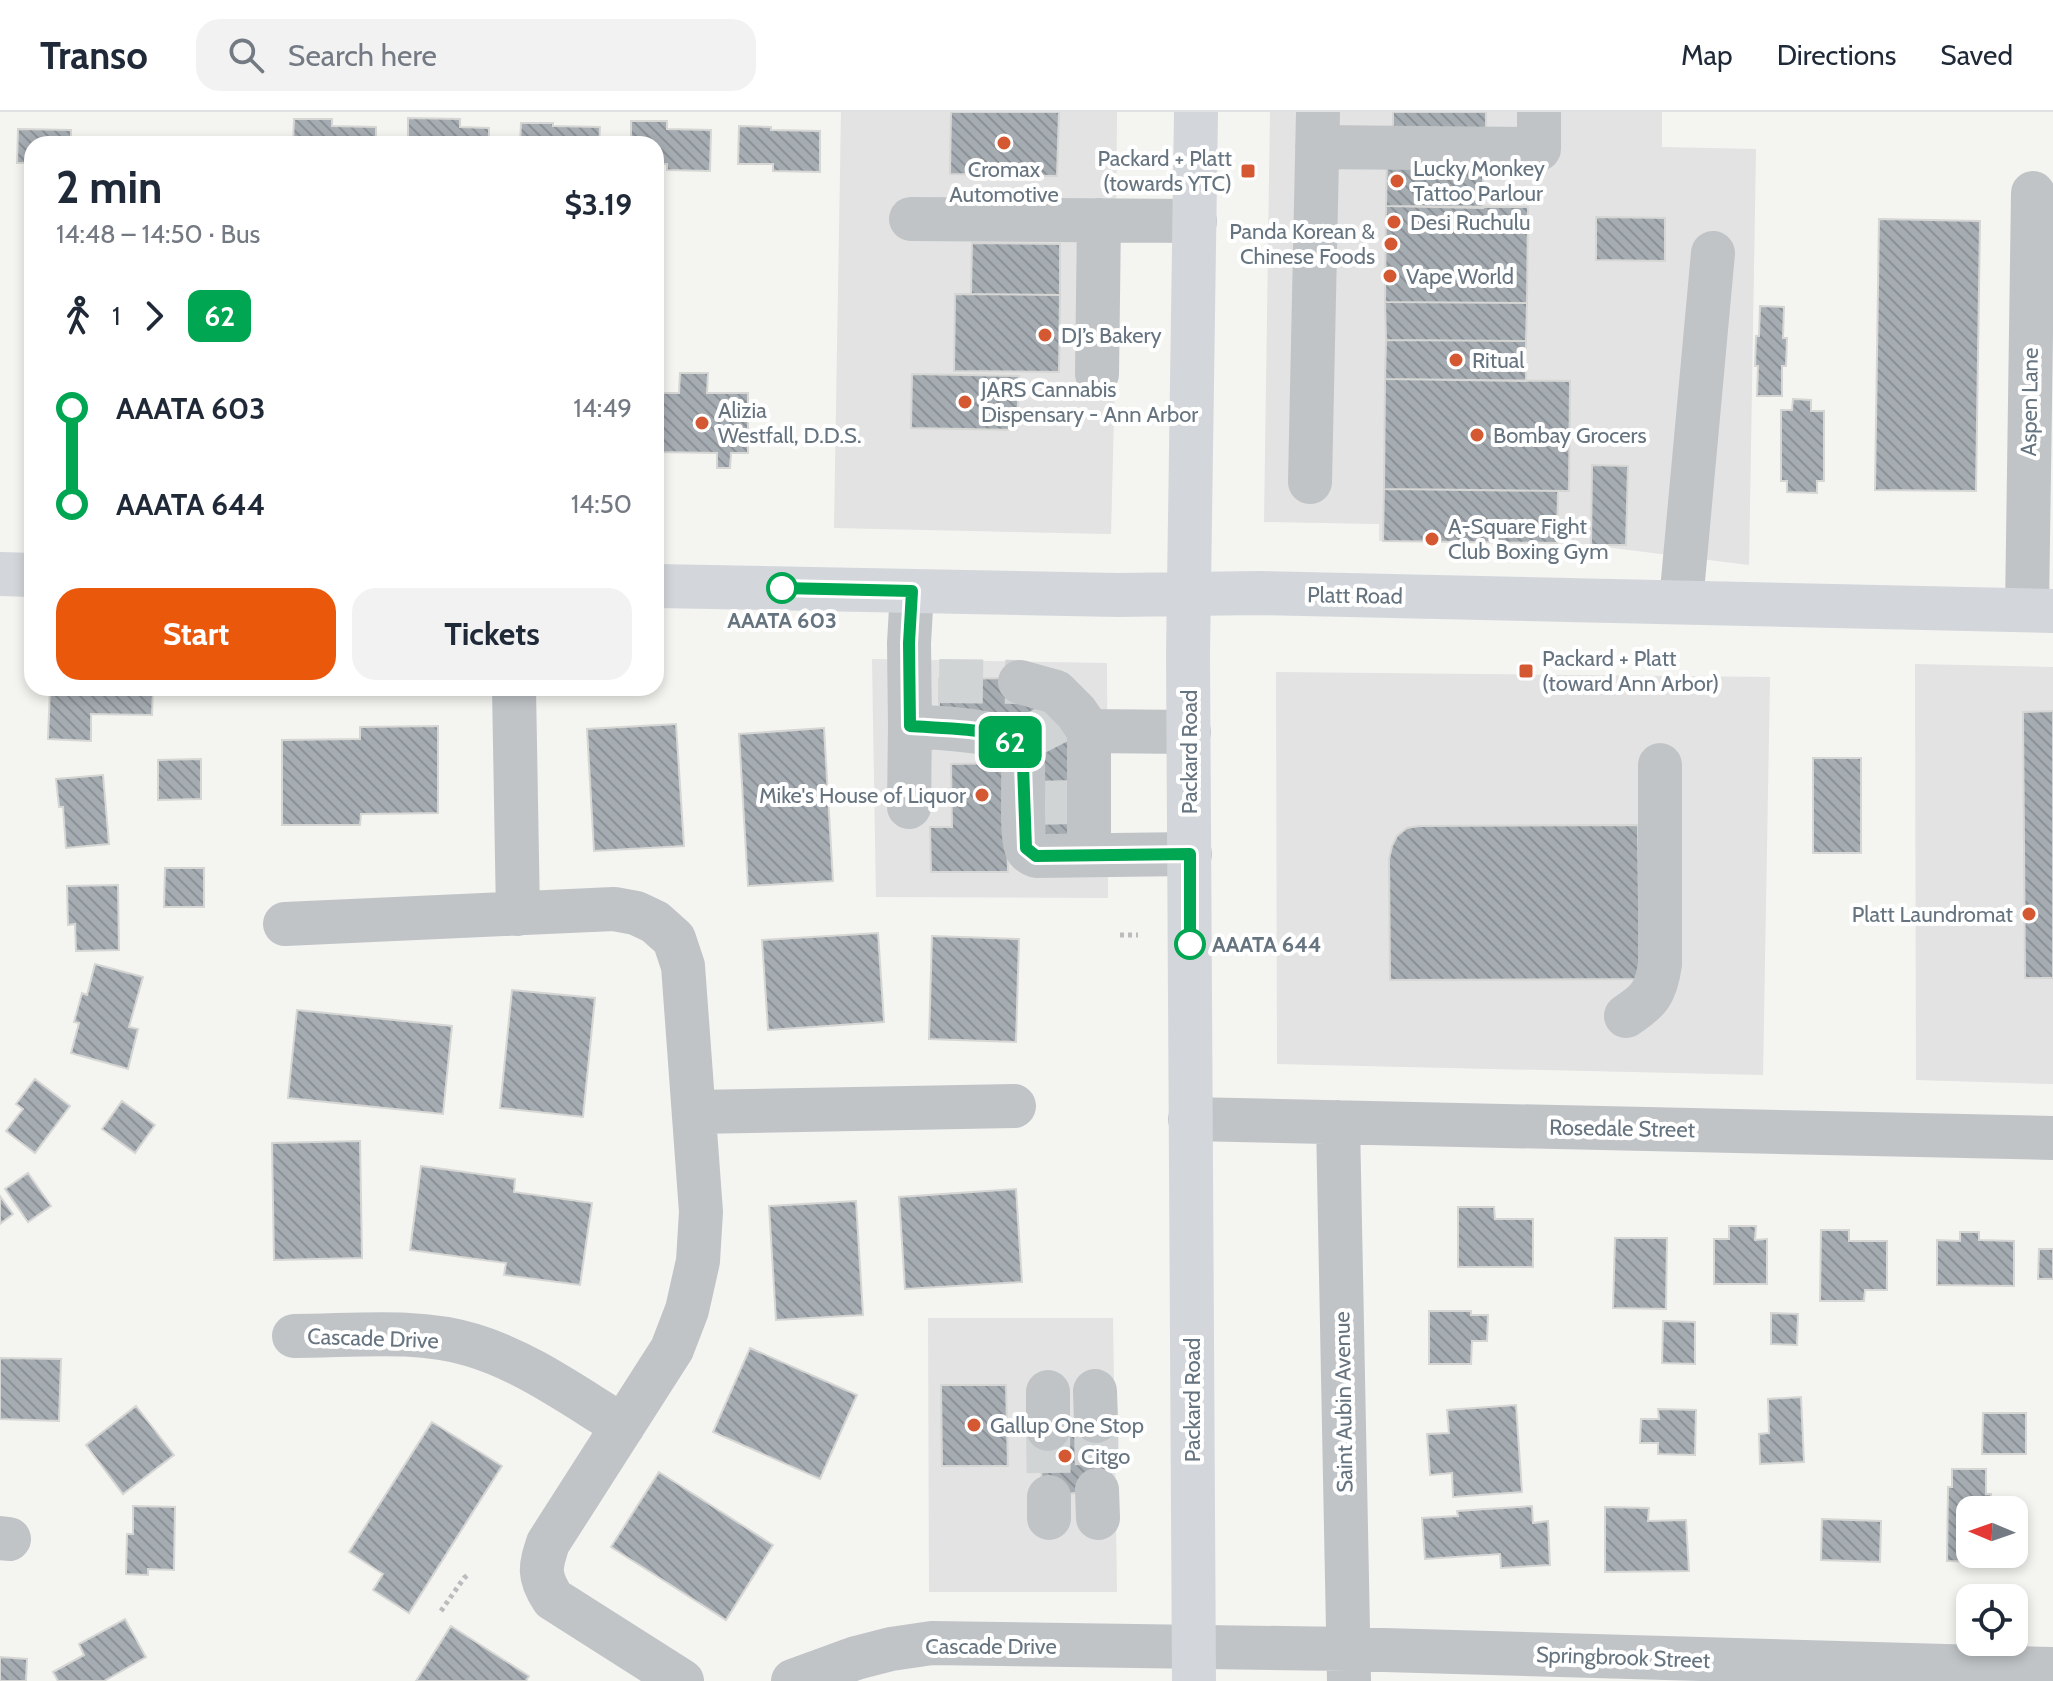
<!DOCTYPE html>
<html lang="en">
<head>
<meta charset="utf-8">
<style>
	:root { --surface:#fff; --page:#f2f2f3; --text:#1f2937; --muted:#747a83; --line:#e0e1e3; --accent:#ea580c }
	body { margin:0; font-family:Cabin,sans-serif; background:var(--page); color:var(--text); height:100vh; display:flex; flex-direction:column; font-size:30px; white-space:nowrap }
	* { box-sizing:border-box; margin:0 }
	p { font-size:26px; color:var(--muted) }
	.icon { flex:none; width:44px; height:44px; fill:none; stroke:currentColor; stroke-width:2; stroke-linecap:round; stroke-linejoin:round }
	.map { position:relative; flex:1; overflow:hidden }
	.sheet { position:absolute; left:24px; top:24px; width:640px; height:560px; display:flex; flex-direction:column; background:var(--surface); border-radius:24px; box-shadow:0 4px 12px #0003 }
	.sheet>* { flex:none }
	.badge { padding:0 16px; border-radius:12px; font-size:28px; line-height:52px }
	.needle { width:52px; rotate:272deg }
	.controls { position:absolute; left:1956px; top:1384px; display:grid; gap:16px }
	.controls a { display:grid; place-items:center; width:72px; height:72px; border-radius:16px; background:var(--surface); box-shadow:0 4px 12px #0003; font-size:40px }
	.map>.badge { position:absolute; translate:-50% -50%; box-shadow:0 0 0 4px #fff }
	.legs { display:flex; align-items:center; gap:12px; height:88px; padding:0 32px; font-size:26px }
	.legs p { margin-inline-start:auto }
	.summary { display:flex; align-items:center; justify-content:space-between; height:136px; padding:0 32px }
	h1 { font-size:44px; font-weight:700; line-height:60px }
	.button { display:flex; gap:16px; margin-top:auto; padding:16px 32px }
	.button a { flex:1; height:92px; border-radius:24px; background:var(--accent); color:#fff; font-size:32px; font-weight:700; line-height:92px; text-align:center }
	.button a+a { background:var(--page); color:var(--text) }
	ul { padding:0 32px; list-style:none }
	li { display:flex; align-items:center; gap:28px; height:96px; font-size:30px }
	li i { display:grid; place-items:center; width:12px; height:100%; margin:0 10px; background:currentColor }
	li i::after { content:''; width:20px; height:20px; margin:-10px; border:6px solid; border-radius:50%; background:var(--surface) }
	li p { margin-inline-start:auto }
	li:first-child i { background:linear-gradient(#0000 50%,currentColor 0) }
	li:last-child i { background:linear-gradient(currentColor 50%,#0000 0) }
	header { display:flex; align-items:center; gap:48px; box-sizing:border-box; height:112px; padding:0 40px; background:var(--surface); border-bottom:2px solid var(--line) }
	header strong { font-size:38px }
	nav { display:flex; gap:44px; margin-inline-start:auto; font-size:28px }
	.search { width:560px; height:72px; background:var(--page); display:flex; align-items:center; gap:20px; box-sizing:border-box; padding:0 28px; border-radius:24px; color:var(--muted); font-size:30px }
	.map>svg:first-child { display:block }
	.built { fill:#e2e3e2 }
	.building { fill:url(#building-back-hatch); stroke:#d6d6d4; stroke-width:2 }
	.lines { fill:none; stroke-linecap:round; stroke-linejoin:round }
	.minor-tunnel { stroke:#d0d4d5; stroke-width:44; stroke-dasharray:44 22; stroke-linecap:butt }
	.path { stroke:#babcbe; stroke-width:5; stroke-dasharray:4 4; stroke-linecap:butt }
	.minor { stroke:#c0c4c7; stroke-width:44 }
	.major { stroke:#d3d7db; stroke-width:44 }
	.line-1-casing { stroke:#fff; stroke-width:18 }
	.line-1 { stroke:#00a651; stroke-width:12 }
	.poi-dot { fill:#d45831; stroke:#fff; stroke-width:3 }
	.stop-1-dot { fill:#fff; stroke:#00a651; stroke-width:4 }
	.labels { text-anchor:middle; stroke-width:8; stroke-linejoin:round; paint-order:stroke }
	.poi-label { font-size:22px; fill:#667480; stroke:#fff; text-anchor:start }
	.street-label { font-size:22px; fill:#667480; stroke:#fff }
	.stop-label { font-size:22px; font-weight:bold; fill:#667480; stroke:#fff }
</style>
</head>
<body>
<header>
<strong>Transo</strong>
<div class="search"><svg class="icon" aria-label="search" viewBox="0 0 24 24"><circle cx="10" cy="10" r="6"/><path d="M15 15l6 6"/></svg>Search here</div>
<nav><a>Map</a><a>Directions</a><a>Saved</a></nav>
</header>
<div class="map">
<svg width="2053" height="1569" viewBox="0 0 2053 1569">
	<defs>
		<pattern id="building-back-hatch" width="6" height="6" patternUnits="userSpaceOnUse" patternTransform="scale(2)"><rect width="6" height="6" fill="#a6adb2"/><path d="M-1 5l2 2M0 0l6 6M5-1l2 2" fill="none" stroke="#8b9196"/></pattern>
	</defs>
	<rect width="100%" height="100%" fill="#f4f4f1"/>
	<path class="built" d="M841,0H1117L1115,264L1111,422L834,416Z
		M1270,0H1662V35L1756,37L1749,453L1581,432L1379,429V412L1264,410Z
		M872,547L1107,551L1108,786L876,785Z
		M1915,552L2053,555V972L1916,968Z
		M1276,560L1770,565L1763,963L1277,952Z
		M928,1206H1113L1117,1480H929Z"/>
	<path class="building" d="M951,0H1059L1057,64L950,62Z
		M1393,0H1486V23L1393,22Z
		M408,6L460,7V15L489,16V32H408Z
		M294,7H332V14L376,15V32H293Z
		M631,9H667V17L711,18L710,59L667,58V52H656V32H631Z
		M521,11H553V14L600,15L599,32H520Z
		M739,14L771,15V18L820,19V60L773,59V52H738Z
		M18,17L71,18V32H32V51H17Z
		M1387,46L1483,47V96L1386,94Z
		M1386,94L1528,95L1527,191L1385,190Z
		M1596,105L1665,106V149L1596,148Z
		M1879,107L1980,109L1976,379L1875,378Z
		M972,131L1060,132V183L971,182Z
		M955,182L1060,183L1059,260L954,259Z
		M1385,190L1527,191L1526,229L1386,228Z
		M1760,194L1784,195L1783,226H1787L1786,254H1782V284H1757L1758,254H1755L1756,224H1759Z
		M1386,228L1526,229V269L1385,267Z
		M680,261H708L707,281H748V341H731L730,356H717V341L656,340V281H679Z
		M912,262L1019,264L1017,318L911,316Z
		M1385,267L1570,269L1569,379L1384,377Z
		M1793,287L1811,288V299H1824V369H1817V381L1787,380V369H1781V298H1792Z
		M1592,353L1628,354L1626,433H1591Z
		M1384,377L1558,379L1557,431L1383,429Z
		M1017,566L1071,618L1075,733L1035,734L1004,605L939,606V567Z
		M50,576H153L152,603L91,602V629L48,627Z
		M2053,599V866H2025L2023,600Z
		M676,612L684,734L594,739L587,617Z
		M438,614V701L361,702L360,713H282V628L360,627V615Z
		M824,616L833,769L748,774L739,622Z
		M1813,646H1861V741H1813Z
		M201,647V687L158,688V648Z
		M1012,651L1007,714L1008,760H931L930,715H952L951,652Z
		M103,663L109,732L66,736L63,695H59L56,667Z
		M1638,713L1640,867L1390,868L1389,747L1392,734L1397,724L1407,716L1419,714Z
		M165,756H204V795H164Z
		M118,773L119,838L76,839L75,812L68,813L67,774Z
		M878,821L884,910L768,918L762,828Z
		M932,824L1019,827L1016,930L929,927Z
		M95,852L143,865L129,915L138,917L128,957L71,941L79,911L74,910L82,881L87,883Z
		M512,878L595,886L583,1005L500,996Z
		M297,898L452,914L443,1002L288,986Z
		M35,967L70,994L35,1041L6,1019L23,997L16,992Z
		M122,989L155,1013L135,1041L102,1017Z
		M360,1029L362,1146L274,1148L272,1031Z
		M421,1054L515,1067L514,1080L592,1091L580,1173L504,1163L506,1151L410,1138Z
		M28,1061L51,1094L28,1110L5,1077Z
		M1016,1077L1022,1170L905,1177L899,1085Z
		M0,1084L13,1102L0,1112Z
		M856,1089L863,1203L776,1208L769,1094Z
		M1458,1095H1494L1495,1107H1533V1155H1458Z
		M1729,1114H1756L1755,1128L1767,1127V1172H1714V1127H1729Z
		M1821,1118H1849V1129H1887V1178H1865L1864,1189H1820Z
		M1960,1120H1979V1128L2014,1129V1174L1937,1173V1128L1960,1129Z
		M1615,1126H1667L1666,1197L1613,1196Z
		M2039,1137H2053V1167H2038Z
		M1429,1199H1471V1203H1488L1487,1229H1472L1471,1252H1429Z
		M1771,1201L1798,1202L1797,1233L1771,1232Z
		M1663,1209L1695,1210V1252L1662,1251Z
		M750,1236L857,1283L820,1367L713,1320Z
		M0,1246L61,1247L59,1309L0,1307Z
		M941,1273H1006L1008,1354H942Z
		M1801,1285L1804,1350L1760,1352L1759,1322L1769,1321L1768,1287Z
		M1516,1293L1522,1380L1453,1385L1452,1361L1430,1363L1427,1322L1449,1321L1447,1298Z
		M136,1294L174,1343L123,1382L86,1333Z
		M1658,1297L1696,1298L1695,1343L1658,1342V1331H1640L1641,1307H1659Z
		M1983,1301H2026V1342H1982Z
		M1107,1307V1376L1042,1386L1040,1318Z
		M432,1310L502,1354L409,1501L373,1478L383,1462L349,1440Z
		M1952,1357H1986V1382H1991V1396H1986V1398H1970V1442H1985V1450L1947,1449L1948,1375H1952Z
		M659,1360L773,1433L726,1508L611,1435Z
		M133,1394L175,1395L174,1458L148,1457V1463L126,1462L127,1422H133Z
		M1532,1394L1533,1411L1548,1409L1550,1453L1501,1456L1500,1442L1425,1447L1422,1406L1458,1404L1457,1399Z
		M1605,1395L1649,1396L1648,1409L1686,1408L1689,1459L1605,1460Z
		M1822,1407L1881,1409L1880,1450L1821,1448Z
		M125,1507L146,1545L104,1569H58L53,1560L84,1543L79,1532Z
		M451,1514L529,1564L526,1569H416Z
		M0,1545L27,1547L26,1569H0Z"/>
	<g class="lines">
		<path class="minor-tunnel" d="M939,569L1020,570
			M1024,627L1061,608
			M1034,691L1074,690
			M1096,1309L1097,1378
			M1048,1317L1049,1385"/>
		<path class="path" d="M1120,823H1138
			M441,1499L464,1466L470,1461"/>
		<path class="minor" d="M1317,35L1539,37V0
			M911,107L1195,109
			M1097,262L1099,108
			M1310,370L1318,0
			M912,479L909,531L910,614C935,616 994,617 1012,631C1019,637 1022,644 1023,653C1024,671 1021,721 1026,735C1028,741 1031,741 1036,744L1190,742
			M1681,490L1713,141
			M2027,498L2033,81
			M1020,570L1056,580L1076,600L1089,619
			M514,576L518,802
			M909,695L910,614
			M1089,742V619L1189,620
			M285,812L614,797L636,801L655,810L674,827L683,854L701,1100L698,1149L687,1198L672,1237L548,1431C540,1455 538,1464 553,1487L682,1569
			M1626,904C1649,889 1656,881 1660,852V653
			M695,1000L1014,994
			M1190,1007L2053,1026
			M1338,1010L1349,1569
			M294,1224C351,1224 417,1216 472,1233C526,1249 575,1285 623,1314
			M1095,1279L1096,1309
			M1048,1280V1317
			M1097,1378L1098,1406
			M1049,1406V1385
			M0,1426L9,1427
			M793,1569L856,1546L891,1537L932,1531L1348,1537L2053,1557"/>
		<path class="major" d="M0,462L32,463
			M656,474L1118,483L1259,481L2053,499
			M1194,1569L1188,542L1196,0"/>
	</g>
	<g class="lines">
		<g class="line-1-casing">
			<path id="line-1" d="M782,476L912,479L909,531L910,614C937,616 976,616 1001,624C1014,629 1021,640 1023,653L1026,736L1036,744L1190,742V832"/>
		</g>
		<use href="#line-1" class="line-1"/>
	</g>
	<g class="poi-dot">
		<circle cx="1004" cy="31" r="8"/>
		<rect x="1240" y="51" width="16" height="16" rx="4"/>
		<circle cx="1397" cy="69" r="8"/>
		<circle cx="1394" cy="110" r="8"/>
		<circle cx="1391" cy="132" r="8"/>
		<circle cx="1390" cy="164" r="8"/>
		<circle cx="1045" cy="223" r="8"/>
		<circle cx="1456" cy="248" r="8"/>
		<circle cx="965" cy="290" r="8"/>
		<circle cx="702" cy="311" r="8"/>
		<circle cx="1477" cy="323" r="8"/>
		<circle cx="1432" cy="427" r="8"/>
		<rect x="1518" y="551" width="16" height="16" rx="4"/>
		<circle cx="982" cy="683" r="8"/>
		<circle cx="2029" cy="802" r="8"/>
		<circle cx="974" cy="1313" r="8"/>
		<circle cx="1065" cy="1344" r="8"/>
	</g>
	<g class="stop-1-dot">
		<circle cx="782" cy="476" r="14"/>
		<circle cx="1190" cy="832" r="14"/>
	</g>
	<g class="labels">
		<g class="poi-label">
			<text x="1232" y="54" text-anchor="end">Packard + Platt<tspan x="1232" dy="25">(towards YTC)</tspan></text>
			<text x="1413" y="64">Lucky Monkey<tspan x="1413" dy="25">Tattoo Parlour</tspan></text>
			<text x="1004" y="65" text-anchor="middle">Cromax<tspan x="1004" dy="25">Automotive</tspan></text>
			<text x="1410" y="118">Desi Ruchulu</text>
			<text x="1375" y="127" text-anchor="end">Panda Korean &amp;<tspan x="1375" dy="25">Chinese Foods</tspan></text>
			<text x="1406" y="172">Vape World</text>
			<text x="1061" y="231">DJ’s Bakery</text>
			<text x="1472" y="256">Ritual</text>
			<text x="981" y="285">JARS Cannabis<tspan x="981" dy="25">Dispensary - Ann Arbor</tspan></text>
			<text x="718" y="306">Alizia<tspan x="718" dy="25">Westfall, D.D.S.</tspan></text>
			<text x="1493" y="331">Bombay Grocers</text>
			<text x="1448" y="422">A-Square Fight<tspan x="1448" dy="25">Club Boxing Gym</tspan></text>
			<text x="1542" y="554">Packard + Platt<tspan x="1542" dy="25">(toward Ann Arbor)</tspan></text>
			<text x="966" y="691" text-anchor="end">Mike's House of Liquor</text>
			<text x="2013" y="810" text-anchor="end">Platt Laundromat</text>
			<text x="990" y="1321">Gallup One Stop</text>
			<text x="1081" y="1352">Citgo</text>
		</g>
		<g class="street-label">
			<text transform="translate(2029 290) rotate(-89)" y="8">Aspen Lane</text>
			<text transform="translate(1355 483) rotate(1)" y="8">Platt Road</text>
			<text transform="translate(1189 640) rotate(-90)" y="8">Packard Road</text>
			<text transform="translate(1622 1016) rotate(1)" y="8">Rosedale Street</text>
			<text transform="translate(373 1226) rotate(2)" y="8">Cascade Drive</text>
			<text transform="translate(1192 1288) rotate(-90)" y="8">Packard Road</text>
			<text transform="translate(1343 1290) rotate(-91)" y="8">Saint Aubin Avenue</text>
			<text x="991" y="1542">Cascade Drive</text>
			<text transform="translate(1623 1545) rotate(2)" y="8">Springbrook Street</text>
		</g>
		<g class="stop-label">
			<text x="782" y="516">AAATA 603</text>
			<text x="1212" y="840" text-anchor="start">AAATA 644</text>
		</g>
	</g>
</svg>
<div class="controls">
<a><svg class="needle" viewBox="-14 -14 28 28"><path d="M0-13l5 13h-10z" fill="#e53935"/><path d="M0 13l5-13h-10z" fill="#747a83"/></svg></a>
<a><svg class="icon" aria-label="locate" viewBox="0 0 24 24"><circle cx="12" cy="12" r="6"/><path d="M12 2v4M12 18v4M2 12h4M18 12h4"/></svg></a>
</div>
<b class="badge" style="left:1010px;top:630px;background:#00a651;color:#fff">62</b>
<section class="sheet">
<div class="summary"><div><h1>2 min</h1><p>14:48 – 14:50 · Bus</p></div><b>$3.19</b></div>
<div class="legs"><svg class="icon" aria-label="walk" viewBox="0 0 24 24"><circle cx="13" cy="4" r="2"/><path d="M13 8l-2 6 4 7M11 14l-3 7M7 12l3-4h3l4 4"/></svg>1<svg class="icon" aria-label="forward" viewBox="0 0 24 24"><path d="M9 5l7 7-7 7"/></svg><b class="badge" style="background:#00a651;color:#fff">62</b></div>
<ul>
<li><i style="color:#00a651"></i><b>AAATA 603</b><p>14:49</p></li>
<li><i style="color:#00a651"></i><b>AAATA 644</b><p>14:50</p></li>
</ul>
<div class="button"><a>Start</a><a>Tickets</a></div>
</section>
</div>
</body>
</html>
